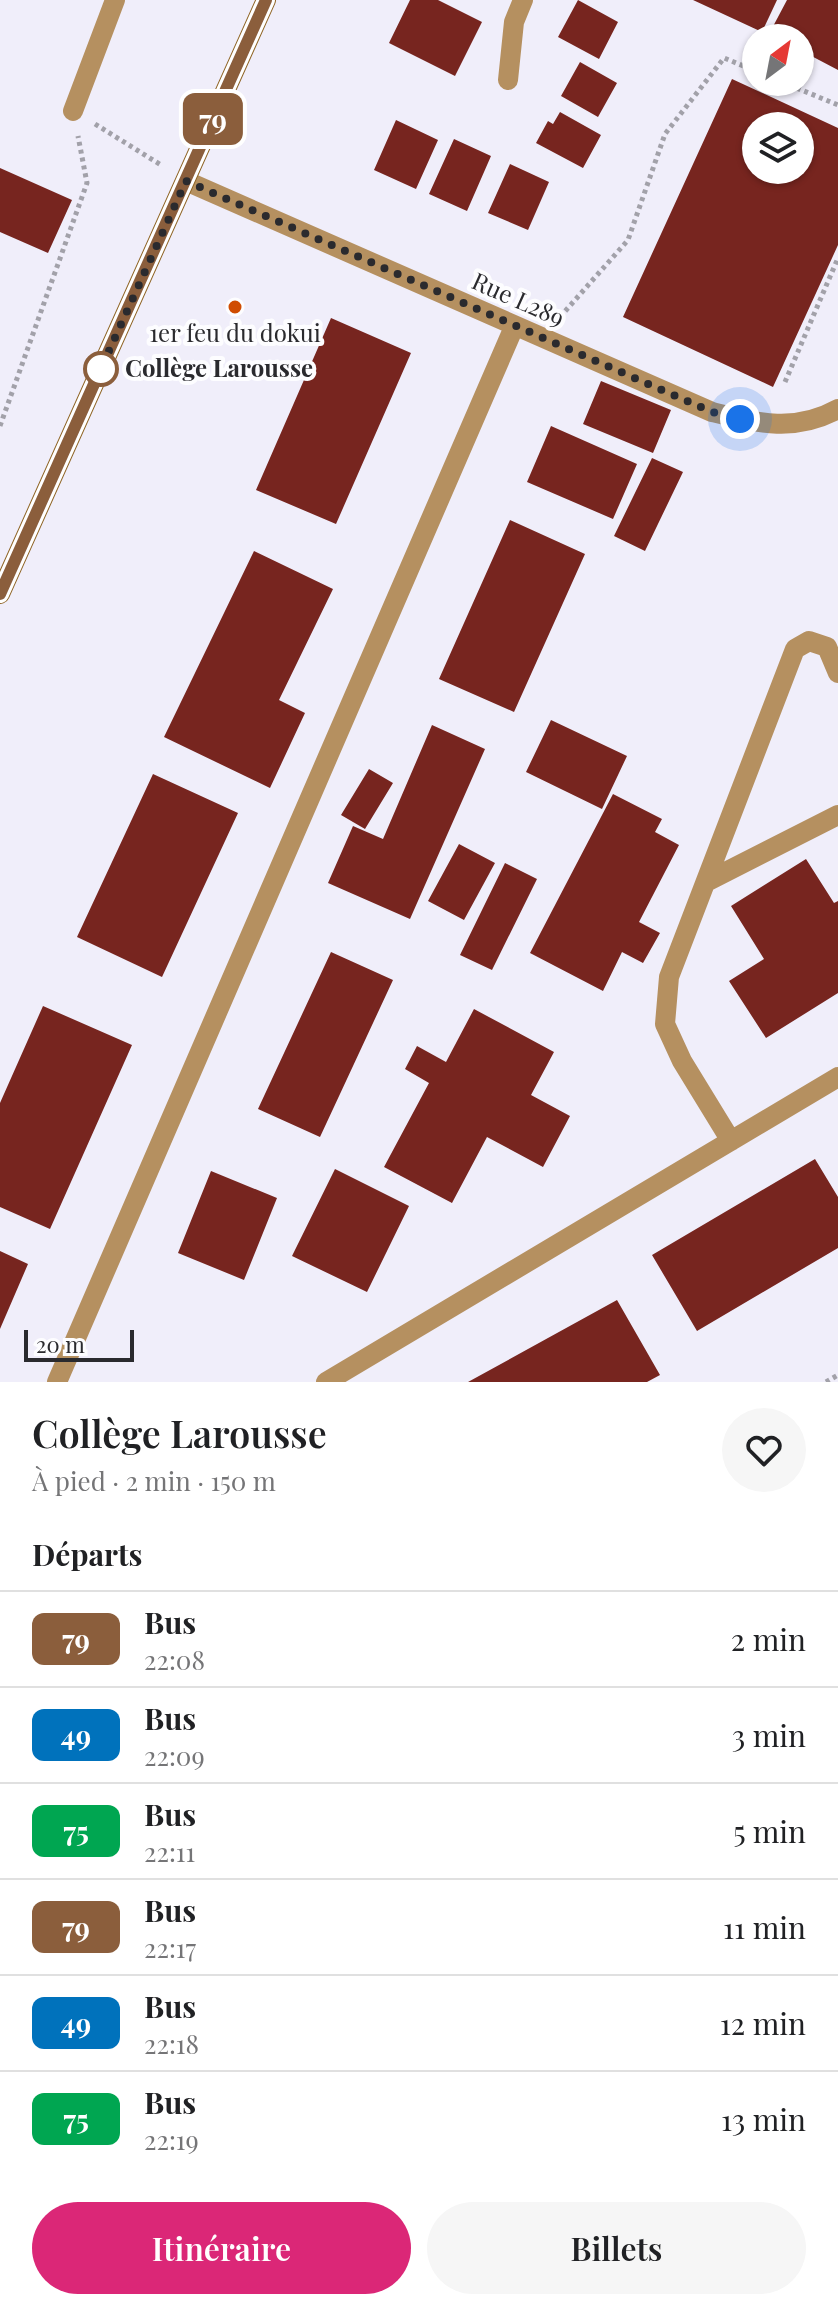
<!DOCTYPE html>
<html lang="fr">
<head>
<meta charset="utf-8">
<style>
	:root { --surface:#fff; --page:#f6f6f6; --text:#202124; --muted:#757577; --line:#e0e0e0; --accent:#db2777 }
	body { margin:0; font-family:"Playfair Display",serif; background:var(--page); color:var(--text); height:100vh; display:flex; flex-direction:column; font-size:30px; white-space:nowrap }
	* { box-sizing:border-box; margin:0 }
	p { font-size:26px; color:var(--muted) }
	.icon { flex:none; width:44px; height:44px; fill:none; stroke:currentColor; stroke-width:2; stroke-linecap:round; stroke-linejoin:round }
	.map { position:relative; height:1382px; overflow:hidden }
	.drawer { display:flex; flex-direction:column; background:var(--surface); flex:1 }
	.drawer>* { flex:none }
	.badge { padding:0 16px; border-radius:12px; font-size:28px; line-height:52px }
	.needle { width:52px; rotate:32deg }
	.tools { position:absolute; left:742px; top:24px; display:grid; gap:16px }
	.tools a { display:grid; place-items:center; width:72px; height:72px; border-radius:50%; background:var(--surface); box-shadow:0 2px 6px #0004; font-size:40px }
	.scale { position:absolute; left:24px; bottom:20px; width:110px; box-sizing:border-box; padding-left:8px; border:4px solid #2a2a2e; border-top:0; font-size:22px; line-height:28px; white-space:nowrap; color:#2a2a2e; -webkit-text-stroke:6px #fdfdff; paint-order:stroke }
	.you { position:absolute; width:40px; height:40px; margin:-20px; border:6px solid #fff; border-radius:50%; background:#1a73e8; box-shadow:0 0 0 12px #1a73e833 }
	.map>.badge { position:absolute; translate:-50% -50%; box-shadow:0 0 0 4px #fff }
	h2 { padding:0 32px; font-size:30px; line-height:72px }
	.round { display:grid; place-items:center; flex:none; width:84px; height:84px; border-radius:42px; background:var(--page) }
	.head { display:flex; align-items:center; justify-content:space-between; height:136px; padding:0 32px }
	h1 { font-size:38px; font-weight:600; line-height:60px }
	.cta { display:flex; gap:16px; margin-top:auto; padding:16px 32px }
	.cta a { flex:1; height:92px; border-radius:48px; background:var(--accent); color:#fff; font-size:32px; font-weight:600; line-height:92px; text-align:center }
	.cta a+a { background:var(--page); color:var(--text) }
	ul { padding:0; list-style:none }
	li { display:flex; align-items:center; gap:24px; height:96px; padding:0 32px; border-top:2px solid var(--line) }
	li div { flex:1 }
	li b { display:block; font-size:30px }
	li em { font-style:normal }
	li .badge { min-width:88px; font-weight:700; text-align:center }
	.map>svg:first-child { display:block }
	.building { fill:#77251f; fill-rule:evenodd }
	.lines { fill:none; stroke-linecap:round; stroke-linejoin:round }
	.path { stroke:#a2a1a9; stroke-width:5; stroke-dasharray:4 4; stroke-linecap:butt }
	.minor { stroke:#b59060; stroke-width:20 }
	.secondary { stroke:#8f6425; stroke-width:20 }
	.line-casing { stroke:#fff; stroke-width:18 }
	.line { stroke:#8b5e3c; stroke-width:12 }
	.walk { stroke:#2a2a2e; stroke-width:8; stroke-dasharray:0 14.4 }
	.poi-dot { fill:#d04c02; stroke:#fdfdff; stroke-width:3 }
	.stop-dot { fill:#fff; stroke:#8b5e3c; stroke-width:4 }
	.labels { text-anchor:middle; stroke-width:8; stroke-linejoin:round; paint-order:stroke }
	.street-label { font-size:24px; fill:#2a2a2e; stroke:#fdfdff }
	.poi-label { font-size:24px; fill:#2a2a2e; stroke:#fdfdff }
	.stop-label { font-size:24px; font-weight:bold; fill:#2a2a2e; stroke:#fdfdff; text-anchor:start }
</style>
</head>
<body>
<div class="map">
<svg width="838" height="1382" viewBox="0 0 838 1382">
	<rect width="100%" height="100%" fill="#f0eefa"/>
	<path class="building" d="M410,0H438L482,22L455,76L389,43Z
		M578,0L618,22L599,59L558,37Z
		M693,0H777L762,32Z
		M787,0H838V70L800,50V38H777L769,34Z
		M580,62L617,83L598,117L561,96Z
		M732,79L838,128V245L773,387L623,317ZM756,126H800V170H756Z
		M560,112L601,135L583,168L536,143L548,121L553,124Z
		M396,120L438,140L416,189L374,170Z
		M454,139L491,156L467,211L429,194Z
		M510,164L549,182L528,230L488,213Z
		M0,168L72,200L48,253L0,232Z
		M331,318L411,353L336,524L256,490Z
		M601,381L671,410L653,453L583,424Z
		M551,426L637,464L613,519L527,482Z
		M652,458L683,472L645,551L614,536Z
		M510,520L585,554L514,712L439,679Z
		M254,551L333,589L279,700L305,713L270,788L164,737Z
		M551,720L627,756L602,809L526,772Z
		M432,725L485,749L410,919L328,883L353,826L383,839Z
		M369,769L393,783L365,829L341,815Z
		M153,774L238,813L162,977L77,937Z
		M613,794L662,819L655,832L679,845L639,922L660,933L643,963L622,952L603,991L530,953Z
		M459,844L495,863L464,920L428,901Z
		M806,859L834,903L838,901V993L766,1038L729,981L764,959L731,906Z
		M505,863L537,879L492,970L460,955Z
		M331,952L393,980L320,1137L258,1109Z
		M43,1006L132,1045L50,1229L0,1207V1103Z
		M474,1009L554,1052L531,1095L570,1116L543,1167L487,1137L452,1203L384,1167L429,1083L405,1069L417,1046L446,1062Z
		M815,1159L838,1197V1248L697,1331L652,1255Z
		M335,1169L409,1206L367,1292L292,1256Z
		M211,1171L277,1198L244,1280L178,1253Z
		M0,1251L28,1264L0,1329Z
		M617,1300L660,1375L647,1382H468Z"/>
	<g class="lines">
		<path class="path" d="M782,82L838,105
			M95,124L161,165
			M560,317L628,240L665,134L724,58L756,71
			M785,382L838,258
			M0,426L87,183L78,136
			M826,1382L838,1375"/>
		<path class="minor" d="M508,80L514,22L523,0
			M73,111L115,0
			M186,181L712,412C757,423 795,433 838,409
			M706,882L838,815
			M731,1141L682,1061L665,1024L669,977L795,649L809,641L827,647L838,673
			M57,1382L514,327
			M326,1382L838,1077"/>
		<path class="secondary" d="M0,594L266,0"/>
	</g>
	<g class="lines">
		<g class="line-casing">
			<path id="line" d="M0,594L266,0"/>
		</g>
		<use href="#line" class="line"/>
		<path class="walk" d="M101,369L99,373L186,181L712,412L740,419"/>
	</g>
	<circle class="poi-dot" cx="235" cy="307" r="8"/>
	<circle class="stop-dot" cx="101" cy="369" r="16"/>
	<g class="labels">
		<g class="street-label">
			<text transform="translate(518 300) rotate(24)" y="8">Rue L289</text>
		</g>
		<g class="poi-label">
			<text x="235" y="342">1er feu du dokui</text>
		</g>
		<g class="stop-label">
			<text x="125" y="377">Collège Larousse</text>
		</g>
	</g>
</svg>
<div class="tools">
<a><svg class="needle" viewBox="-14 -14 28 28"><path d="M0-13l5 13h-10z" fill="#e53935"/><path d="M0 13l5-13h-10z" fill="#757577"/></svg></a>
<a><svg class="icon" aria-label="layers" viewBox="0 0 24 24"><path d="M12 4l9 5-9 5-9-5zM3 14l9 5 9-5"/></svg></a>
</div>
<div class="scale">20 m</div>
<div class="you" style="left:740px;top:419px"></div>
<b class="badge" style="left:213px;top:119px;background:#8b5e3c;color:#fff">79</b>
</div>
<section class="drawer">
<div class="head"><div><h1>Collège Larousse</h1><p>À pied · 2 min · 150 m</p></div><a class="round"><svg class="icon" aria-label="heart" viewBox="0 0 24 24"><path d="M12 20l-8-8c-3-5 5-10 8-4 3-6 11-1 8 4z"/></svg></a></div>
<h2>Départs</h2>
<ul>
<li><span class="badge" style="background:#8b5e3c;color:#fff">79</span><div><b>Bus</b><p>22:08</p></div><em>2 min</em></li>
<li><span class="badge" style="background:#0072bc;color:#fff">49</span><div><b>Bus</b><p>22:09</p></div><em>3 min</em></li>
<li><span class="badge" style="background:#00a651;color:#fff">75</span><div><b>Bus</b><p>22:11</p></div><em>5 min</em></li>
<li><span class="badge" style="background:#8b5e3c;color:#fff">79</span><div><b>Bus</b><p>22:17</p></div><em>11 min</em></li>
<li><span class="badge" style="background:#0072bc;color:#fff">49</span><div><b>Bus</b><p>22:18</p></div><em>12 min</em></li>
<li><span class="badge" style="background:#00a651;color:#fff">75</span><div><b>Bus</b><p>22:19</p></div><em>13 min</em></li>
</ul>
<div class="cta"><a>Itinéraire</a><a>Billets</a></div>
</section>
</body>
</html>
